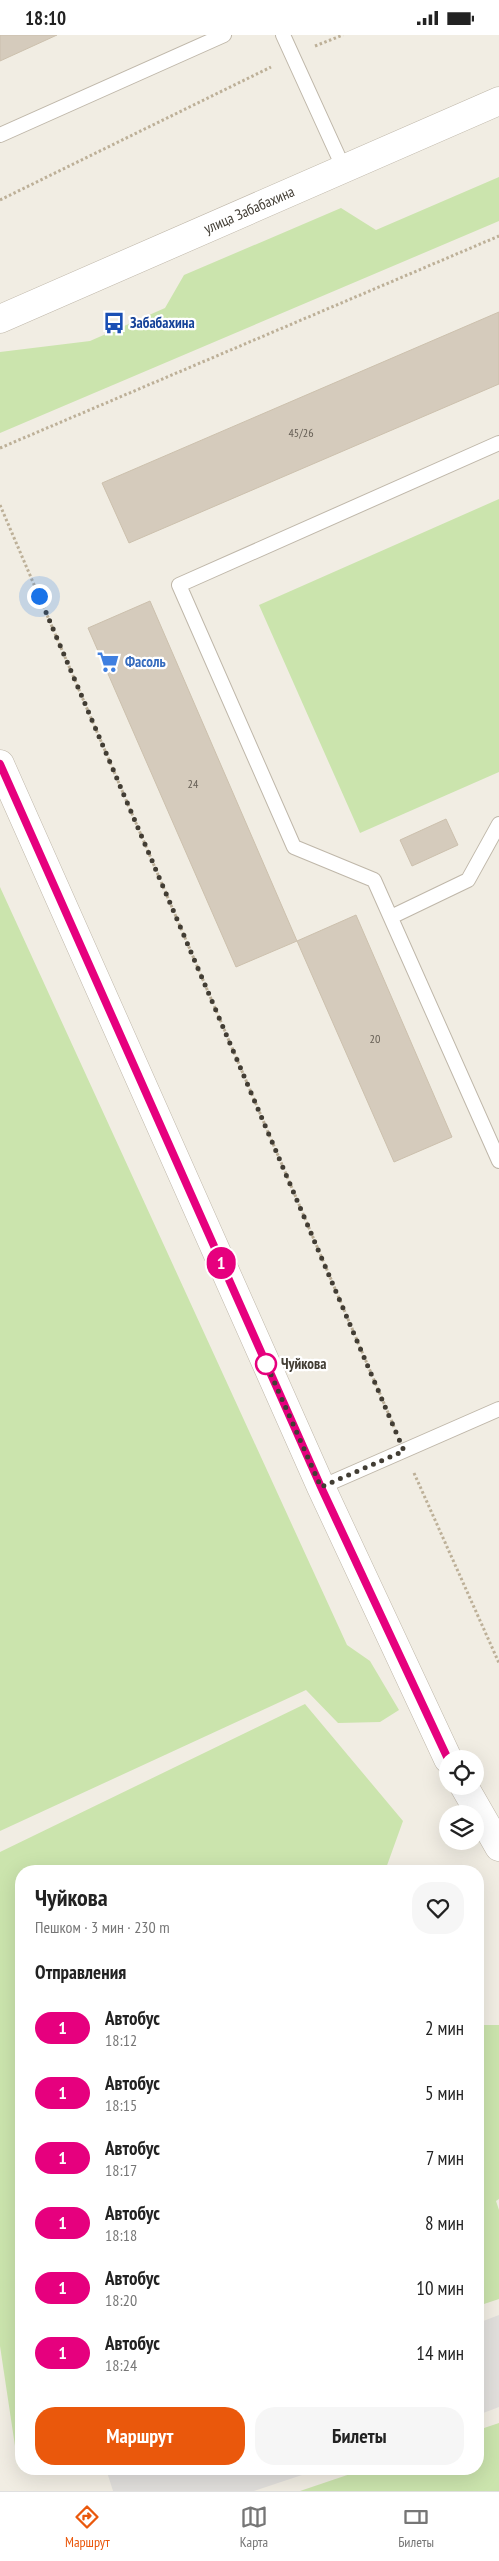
<!DOCTYPE html>
<html lang="ru">
<head>
<meta charset="utf-8">
<style>
	:root { --surface:#fff; --page:#f6f6f6; --text:#222; --muted:#767676; --line:#e0e0e0; --accent:#ea580c }
	body { margin:0; font-family:"PT Sans Narrow",sans-serif; background:var(--page); color:var(--text); height:100vh; display:flex; flex-direction:column; font-size:19px; white-space:nowrap }
	* { box-sizing:border-box; margin:0 }
	p { font-size:16px; color:var(--muted) }
	.icon { flex:none; width:28px; height:28px; fill:none; stroke:currentColor; stroke-width:2; stroke-linecap:round; stroke-linejoin:round }
	.map { position:relative; flex:1; overflow:hidden }
	.sheet { position:absolute; left:15px; top:1830px; width:469px; height:610px; display:flex; flex-direction:column; background:var(--surface); border-radius:20px; box-shadow:0 5px 20px #0002 }
	.sheet>* { flex:none }
	.badge { padding:0 10px; border-radius:16px; font-size:18px; line-height:32px }
	.tools { position:absolute; left:439px; top:1715px; display:grid; gap:10px }
	.tools a { display:grid; place-items:center; width:45px; height:45px; border-radius:50%; background:var(--surface); box-shadow:0 5px 20px #0002; font-size:25px }
	.you { position:absolute; width:25px; height:25px; margin:-12px; border:4px solid #fff; border-radius:50%; background:#1a73e8; box-shadow:0 0 0 8px #1a73e833 }
	.map>.badge { position:absolute; translate:-50% -50%; box-shadow:0 0 0 2px #fff }
	h2 { padding:0 20px; font-size:19px; line-height:45px }
	.round { display:grid; place-items:center; flex:none; width:52px; height:52px; border-radius:20px; background:var(--page) }
	.headline { display:flex; align-items:center; justify-content:space-between; height:85px; padding:0 20px }
	h1 { font-size:24px; font-weight:600; line-height:38px }
	.button { display:flex; gap:10px; margin-top:auto; padding:10px 20px }
	.button a { flex:1; height:58px; border-radius:20px; background:var(--accent); color:#fff; font-size:20px; font-weight:600; line-height:58px; text-align:center }
	.button a+a { background:var(--page); color:var(--text) }
	ul { padding:0; list-style:none }
	li { display:flex; align-items:center; gap:15px; height:65px; padding:0 20px }
	li div { flex:1 }
	li b { display:block; font-size:19px }
	li em { font-style:normal }
	li .badge { min-width:55px; font-weight:700; text-align:center }
	.status { display:flex; justify-content:space-between; align-items:center; height:35px; padding:0 25px; background:var(--surface); direction:ltr }
	.status svg { height:14px; fill:currentColor }
	.dock { display:flex; justify-content:space-around; align-items:center; height:70px; border-top:1px solid var(--line); background:var(--surface); font-size:14px; color:var(--muted) }
	.dock a { display:grid; justify-items:center; gap:2px }
	.dock .selected { color:var(--accent) }
	.map>svg:first-child { display:block }
	.green { fill:#cbe4ad }
	.parking { fill:#e1dfdc }
	.building { fill:#d5cbbc; stroke:#ccc0ad }
	.lines { fill:none; stroke-linecap:round; stroke-linejoin:round }
	.service-casing { stroke:#bfb7a9; stroke-width:16 }
	.tertiary-casing { stroke:#bfb7a9; stroke-width:29 }
	.path { stroke:#bdb098; stroke-width:3; stroke-dasharray:2.5 2.5; stroke-linecap:butt }
	.service { stroke:#fff; stroke-width:14 }
	.tertiary { stroke:#fff; stroke-width:28 }
	.line-casing { stroke:#fff; stroke-width:11 }
	.line { stroke:#e6007e; stroke-width:8 }
	.walk { stroke:#423d34; stroke-width:5; stroke-dasharray:0 9 }
	.stop-dot { fill:#fff; stroke:#e6007e; stroke-width:2.5 }
	.labels { text-anchor:middle; stroke-width:4.5; stroke-linejoin:round; paint-order:stroke }
	.number-label { font-size:12px; fill:#676056 }
	.street-label { font-size:15px; fill:#423d34; stroke:#fff }
	.transit-label { font-size:15px; font-weight:bold; fill:#164399; stroke:#fff; text-anchor:start }
	.shop-label { font-size:15px; font-weight:bold; fill:#366cbe; stroke:#fff; text-anchor:start }
	.stop-label { font-size:15px; font-weight:bold; fill:#423d34; stroke:#fff; text-anchor:start }
</style>
</head>
<body>
<div class="status"><b>18:10</b><svg viewBox="0 0 49 12"><path d="M0 12V9h3v3zM5 12V6h3v6zM10 12V3h3v9zM15 12V0h3v12zM26 1h20v11H26zM47 4h2v5h-2z"/></svg></div>
<div class="map">
<svg width="499" height="2456" viewBox="0 0 499 2456">
	<rect width="100%" height="100%" fill="#f1ede3"/>
	<path class="green" d="M499,142V186L0,398V317L90,306L165,273L184,240L341,173L376,195Z
		M499,464V737L360,798L259,570Z
		M0,852L347,1610L370,1626L399,1675L380,1687L338,1688L306,1655L0,1796Z
		M305,1669L403,1786L385,1836H21V2430L18,2431L0,2311V1817Z
		M478,1990H499V2164L496,2166L499,2175V2264L478,2271Z
		M499,2388V2456H300L365,2434H478V2395Z"/>
	<path class="parking" d="M499,2280V2372L478,2380V2288Z
		M106,2434H320L254,2456H113Z"/>
	<path class="building" d="M0,0H57L0,26Z
		M499,277V349L129,508L102,448Z
		M150,566L297,906L236,932L88,593Z
		M446,784L458,810L412,831L400,805Z
		M356,880L452,1102L394,1127L297,906Z"/>
	<g class="lines">
		<g class="service-casing">
			<path id="service" d="M283,0L344,134
				M0,100L224,0
				M499,408L179,550L294,812L374,845L499,1126
				M391,882L468,845L499,789
				M321,1452L499,1374"/>
		</g>
		<g class="tertiary-casing">
			<g id="tertiary">
				<path id="s1" d="M0,284L499,66"/>
				<path d="M0,729L321,1452L448,1724"/>
				<path d="M464,1751L499,1812"/>
			</g>
		</g>
		<path class="path" d="M315,11L343,0
			M0,165L271,32
			M0,413L499,201
			M0,470L395,1394
			M414,1438L499,1628"/>
		<use href="#service" class="service"/>
		<use href="#tertiary" class="tertiary"/>
	</g>
	<g class="lines">
		<g class="line-casing">
			<path id="line" d="M0,729L321,1452L448,1724"/>
		</g>
		<use href="#line" class="line"/>
		<path class="walk" d="M39,561L404,1416L321,1452L265,1326L266,1329"/>
	</g>
	<defs>
		<g id="bus-bare" transform="scale(1.725)"><path d="M-5-6H5V4H4V6H2V4H-2V6H-4V4H-5ZM-3.5-4V0h7V-4ZM-3.5 1.2v1.5H-2V1.2ZM2 1.2v1.5H3.5V1.2Z" fill="#1a4fb4" stroke="#fff" stroke-width="2.5" paint-order="stroke"/></g>
		<g id="supermarket-bare" transform="scale(1.725)"><path d="M-6-5.5h2.5l.6 2H6L4.5 2H-2.5L-4.4-4H-6ZM-1.5 3.2a1.3 1.3 0 1 0 .1 0ZM3 3.2a1.3 1.3 0 1 0 .1 0Z" fill="#3f7fe0" stroke="#fff" stroke-width="2.5" paint-order="stroke"/></g>
	</defs>
	<g fill-rule="evenodd">
		<use href="#bus-bare" x="114" y="288"/>
		<use href="#supermarket-bare" x="108" y="627"/>
	</g>
	<circle class="stop-dot" cx="266" cy="1329" r="10"/>
	<g class="labels">
		<g class="number-label">
			<text x="301" y="402">45/26</text>
			<text x="193" y="753">24</text>
			<text x="375" y="1008">20</text>
		</g>
		<g class="street-label">
			<text dy="5" stroke="none"><textPath href="#s1" startOffset="272">улица Забабахина</textPath></text>
		</g>
		<g class="transit-label">
			<text x="130" y="293">Забабахина</text>
		</g>
		<g class="shop-label">
			<text x="125" y="632">Фасоль</text>
		</g>
		<g class="stop-label">
			<text x="281" y="1334">Чуйкова</text>
		</g>
	</g>
</svg>
<div class="tools">
<a><svg class="icon" aria-label="locate" viewBox="0 0 24 24"><circle cx="12" cy="12" r="6"/><path d="M12 2v4M12 18v4M2 12h4M18 12h4"/></svg></a>
<a><svg class="icon" aria-label="layers" viewBox="0 0 24 24"><path d="M12 4l9 5-9 5-9-5zM3 14l9 5 9-5"/></svg></a>
</div>
<div class="you" style="left:39px;top:561px"></div>
<b class="badge" style="left:221px;top:1228px;background:#e6007e;color:#fff">1</b>
<section class="sheet">
<div class="headline"><div><h1>Чуйкова</h1><p>Пешком · 3 мин · 230 m</p></div><a class="round"><svg class="icon" aria-label="heart" viewBox="0 0 24 24"><path d="M12 20l-8-8c-3-5 5-10 8-4 3-6 11-1 8 4z"/></svg></a></div>
<h2>Отправления</h2>
<ul>
<li><span class="badge" style="background:#e6007e;color:#fff">1</span><div><b>Автобус</b><p>18:12</p></div><em>2 мин</em></li>
<li><span class="badge" style="background:#e6007e;color:#fff">1</span><div><b>Автобус</b><p>18:15</p></div><em>5 мин</em></li>
<li><span class="badge" style="background:#e6007e;color:#fff">1</span><div><b>Автобус</b><p>18:17</p></div><em>7 мин</em></li>
<li><span class="badge" style="background:#e6007e;color:#fff">1</span><div><b>Автобус</b><p>18:18</p></div><em>8 мин</em></li>
<li><span class="badge" style="background:#e6007e;color:#fff">1</span><div><b>Автобус</b><p>18:20</p></div><em>10 мин</em></li>
<li><span class="badge" style="background:#e6007e;color:#fff">1</span><div><b>Автобус</b><p>18:24</p></div><em>14 мин</em></li>
</ul>
<div class="button"><a>Маршрут</a><a>Билеты</a></div>
</section>
</div>
<nav class="dock">
<a class="selected"><svg class="icon" aria-label="directions" viewBox="0 0 24 24"><path d="M12 3l9 9-9 9-9-9zM9 14v-3h6M13 9l2 2-2 2"/></svg>Маршрут</a>
<a><svg class="icon" aria-label="map" viewBox="0 0 24 24"><path d="M3 6l6-2 6 2 6-2v14l-6 2-6-2-6 2zM9 4v14M15 6v14"/></svg>Карта</a>
<a><svg class="icon" aria-label="tickets" viewBox="0 0 24 24"><path d="M3 7h18v10H3zM15 7v10"/></svg>Билеты</a>
</nav>
</body>
</html>
